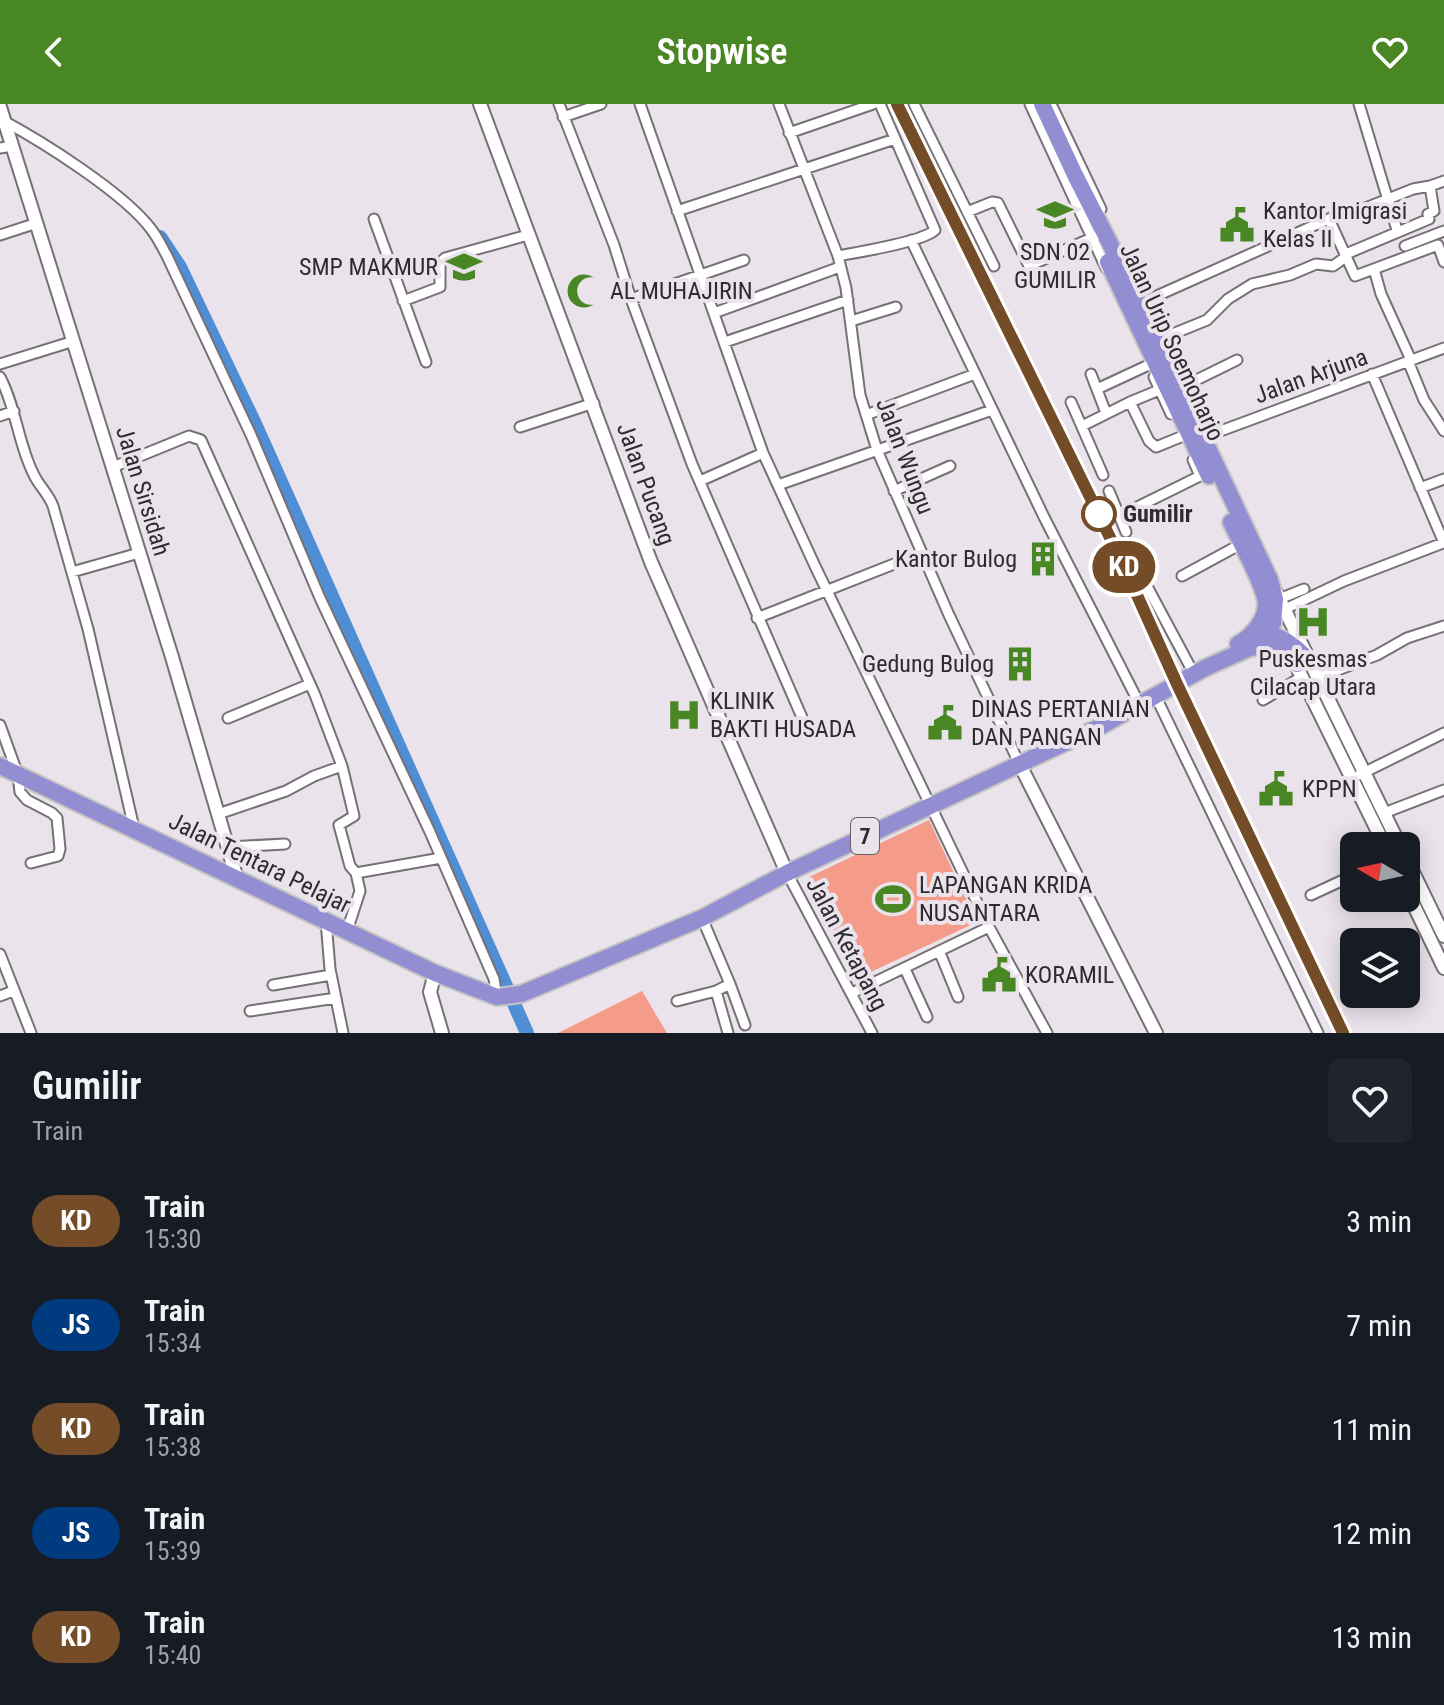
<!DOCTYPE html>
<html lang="en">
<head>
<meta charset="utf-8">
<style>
	:root { --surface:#171b24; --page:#20242c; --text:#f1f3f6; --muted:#9ea1a6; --accent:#498624 }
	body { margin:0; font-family:"Roboto Condensed",sans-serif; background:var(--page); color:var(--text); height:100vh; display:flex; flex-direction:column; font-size:30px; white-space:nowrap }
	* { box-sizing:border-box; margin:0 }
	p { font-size:26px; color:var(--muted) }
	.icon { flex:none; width:44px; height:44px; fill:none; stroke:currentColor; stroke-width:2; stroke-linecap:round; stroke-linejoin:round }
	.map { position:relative; height:929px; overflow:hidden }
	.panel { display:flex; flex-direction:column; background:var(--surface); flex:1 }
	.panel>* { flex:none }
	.badge { padding:0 16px; border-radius:26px; font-size:28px; line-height:52px }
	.needle { width:52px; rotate:279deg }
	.tools { position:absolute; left:1340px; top:728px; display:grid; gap:16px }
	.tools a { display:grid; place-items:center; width:80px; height:80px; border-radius:12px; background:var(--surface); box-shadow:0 4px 20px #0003; font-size:40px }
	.map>.badge { position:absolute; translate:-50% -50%; box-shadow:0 0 0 4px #fff }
	.round { display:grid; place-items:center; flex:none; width:84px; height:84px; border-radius:12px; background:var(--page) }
	.overview { display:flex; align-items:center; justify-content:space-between; height:136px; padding:0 32px }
	h1 { font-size:38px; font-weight:600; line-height:60px }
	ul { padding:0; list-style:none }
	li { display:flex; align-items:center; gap:24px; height:104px; padding:0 32px }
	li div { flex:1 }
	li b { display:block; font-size:30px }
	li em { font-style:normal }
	li .badge { min-width:88px; font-weight:700; text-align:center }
	header { display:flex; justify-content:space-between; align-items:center; height:104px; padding:0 32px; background:var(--accent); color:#fff; font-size:36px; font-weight:600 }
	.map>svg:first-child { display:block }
	.green { fill:#f49b89 }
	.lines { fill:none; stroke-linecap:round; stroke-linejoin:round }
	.river { stroke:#4f8ed5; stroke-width:14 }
	.street-casing { stroke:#777077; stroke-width:13 }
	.secondary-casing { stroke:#777077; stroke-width:16 }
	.highway-casing { stroke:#c4c4c5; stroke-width:20 }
	.street { stroke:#fff; stroke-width:9 }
	.secondary { stroke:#fff; stroke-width:12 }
	.highway { stroke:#938dd1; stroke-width:16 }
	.rail-casing { stroke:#474448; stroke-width:5 }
	.rail { stroke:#eae3eb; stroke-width:2; stroke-dasharray:6; stroke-linecap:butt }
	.line-casing { stroke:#fff; stroke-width:18 }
	.line { stroke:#744c28; stroke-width:12 }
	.stop-dot { fill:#fff; stroke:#744c28; stroke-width:4 }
	.labels { text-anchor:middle; stroke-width:8; stroke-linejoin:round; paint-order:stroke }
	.shield { fill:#eae3eb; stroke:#666367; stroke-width:2 }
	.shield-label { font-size:22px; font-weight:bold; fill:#2e2c2f }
	.poi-label { font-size:24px; fill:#2e2c2f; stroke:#eae3eb; text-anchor:start }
	.street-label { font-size:24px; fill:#2e2c2f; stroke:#eae3eb }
	.stop-label { font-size:24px; font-weight:bold; fill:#2e2c2f; stroke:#eae3eb; text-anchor:start }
</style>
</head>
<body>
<header><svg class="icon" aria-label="back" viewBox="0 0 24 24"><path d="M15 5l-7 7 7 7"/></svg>Stopwise<svg class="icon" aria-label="heart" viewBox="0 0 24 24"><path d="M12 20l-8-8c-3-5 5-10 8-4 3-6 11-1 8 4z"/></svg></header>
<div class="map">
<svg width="1444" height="929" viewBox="0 0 1444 929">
	<rect width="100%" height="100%" fill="#eae3eb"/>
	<path class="green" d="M929,716L977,818L856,875L809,773Z
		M642,887L667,929H558Z"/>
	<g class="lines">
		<path class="river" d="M160,133L180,163L257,324L527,929"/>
		<g class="street-casing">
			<path id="street" d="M559,0L614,141L631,195L692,360L807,625
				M640,0L763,349L815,462L989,823L1047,929
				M779,0L838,152L846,184L860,291L877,346L949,511L1019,659
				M914,0L994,162
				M1030,0L1106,164
				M1051,0L1101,105
				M1359,0L1397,126
				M563,13L601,0
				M2,16C43,38 124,89 151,125C158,134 162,143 167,152L251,331L320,494L430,728L494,875L497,893
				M789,29L873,0
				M0,44L12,42
				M677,107L895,35
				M967,108L992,98L998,99L1029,162L1096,132
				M374,115L426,258
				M1329,115L1355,172L1438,141L1444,158
				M0,131L37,119
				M911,136L1044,413L1140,601
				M1405,142L1444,127
				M1346,150L1429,115L1428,110L1434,107L1430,82L1444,77
				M838,152C858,148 923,138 935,126L880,0
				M1374,165L1381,190L1411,256
				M631,195L744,156
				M403,197L440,183V159L445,154L528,131
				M1141,199L1333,113L1363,105L1413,85L1430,82
				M714,209L840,163
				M851,217L896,203
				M1158,236L1207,216L1228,195L1252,180L1290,171L1316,160L1333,162L1347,152
				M725,238L848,196
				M1408,257L1424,296L1444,327
				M0,260L74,237
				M1091,270L1106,309
				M1372,270L1444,439
				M0,273C16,303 18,339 33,369C38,381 48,389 53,402L88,525L134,724
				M1154,273L1171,310
				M1164,284L1130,298L1149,337L1156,343L1188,330
				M1180,284L1237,256
				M1097,285L1155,258
				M1071,298L1103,371
				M866,311L975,270
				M0,312L14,307
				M1082,322L1130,298
				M520,323L594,299
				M1199,335L1444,244
				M1193,356L1200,372
				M113,363L189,332L201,336L315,591L342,662L354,712L339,721L350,762L356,769L360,787L347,827
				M700,377L763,349
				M778,381L992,306
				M1420,384L1444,375
				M894,387L950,362
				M1109,387L1126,428
				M1119,412L1204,370
				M72,468L139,449
				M1182,472L1241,440
				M1148,484L1194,570
				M1279,495L1304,485
				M1283,506L1344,477L1443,439
				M757,514L922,449
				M1317,574L1377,551L1407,534L1444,522
				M1156,593L1318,929
				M1263,596L1303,572
				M228,614L310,580
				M0,621L18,671L20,688L27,696L52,709L57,714L60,745L58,752L31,759
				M1359,671L1444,629
				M1384,709L1444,686
				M218,710L286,687L314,672L342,662
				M228,743L285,740
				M356,769L441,754
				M787,769L872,929
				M1311,791L1354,771
				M326,817L330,865L343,929
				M940,849L958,893
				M0,850L31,929
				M905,865L927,913
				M730,880L745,921
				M273,881L331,871
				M716,887L728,929
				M852,889L989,823
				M0,892L13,887
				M677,897L716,887L730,880L702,814
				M250,907L336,894"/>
		</g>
		<g class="secondary-casing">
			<path id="secondary" d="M480,0L651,458L787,769
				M0,3L172,553L237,775
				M1277,490L1400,742
				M1292,553L1385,742
				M1019,659L1156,929
				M1406,754L1444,832
				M1406,785L1444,864
				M435,869L430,888L442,929"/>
		</g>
		<g class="highway-casing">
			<path id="highway" d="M1108,158L1209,372
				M1231,418C1241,440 1260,472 1265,494C1270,512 1253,532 1238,540
				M1258,530C1279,529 1294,540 1307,555
				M1252,543L1277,547L1297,560
				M0,662L435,869L497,893L521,890L702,814L787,769L1101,622L1205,564L1252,543L1267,530L1273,519L1275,495L1270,476L1135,189L1075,71L1042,0"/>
		</g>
		<use href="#street" class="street"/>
		<use href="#secondary" class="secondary"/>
		<use href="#highway" class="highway"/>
		<g class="rail-casing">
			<path id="rail" d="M897,0L1123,460L1177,580L1343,929"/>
		</g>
		<use href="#rail" class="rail"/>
	</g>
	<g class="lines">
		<g class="line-casing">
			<path id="line" d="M897,0L1123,460L1177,580L1343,929"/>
		</g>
		<use href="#line" class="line"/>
	</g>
	<defs>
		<g id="school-bare" transform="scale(2.76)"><path d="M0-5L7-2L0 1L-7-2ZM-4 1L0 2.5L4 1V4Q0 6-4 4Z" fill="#498624" stroke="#eae3eb" stroke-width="2.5" paint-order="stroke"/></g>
		<g id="civic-bare" transform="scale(2.76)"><path d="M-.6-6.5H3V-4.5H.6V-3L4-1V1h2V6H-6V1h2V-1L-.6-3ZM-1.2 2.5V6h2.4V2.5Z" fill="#498624" stroke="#eae3eb" stroke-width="2.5" paint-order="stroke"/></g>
		<g id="mosque-bare" transform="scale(2.76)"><path d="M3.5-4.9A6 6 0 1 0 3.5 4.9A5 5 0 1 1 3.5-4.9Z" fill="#498624" stroke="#eae3eb" stroke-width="2.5" paint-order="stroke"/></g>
		<g id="building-bare" transform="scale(2.76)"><path d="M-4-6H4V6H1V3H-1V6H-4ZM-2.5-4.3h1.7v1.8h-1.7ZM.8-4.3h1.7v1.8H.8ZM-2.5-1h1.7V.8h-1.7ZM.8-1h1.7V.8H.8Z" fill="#498624" stroke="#eae3eb" stroke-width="2.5" paint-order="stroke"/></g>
		<g id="hospital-bare" transform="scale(2.76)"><path d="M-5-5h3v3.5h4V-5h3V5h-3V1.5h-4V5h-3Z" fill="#498624" stroke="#eae3eb" stroke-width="2.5" paint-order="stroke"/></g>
		<g id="stadium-bare" transform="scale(2.76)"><path d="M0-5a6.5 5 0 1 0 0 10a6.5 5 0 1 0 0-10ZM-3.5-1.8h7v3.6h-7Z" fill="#498624" stroke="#eae3eb" stroke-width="2.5" paint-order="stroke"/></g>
	</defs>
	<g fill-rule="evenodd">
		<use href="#school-bare" x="1055" y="111"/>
		<use href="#civic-bare" x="1237" y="121"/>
		<use href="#school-bare" x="464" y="163"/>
		<use href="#mosque-bare" x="584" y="187"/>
		<use href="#building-bare" x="1043" y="455"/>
		<use href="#hospital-bare" x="1313" y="518"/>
		<use href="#building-bare" x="1020" y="560"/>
		<use href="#hospital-bare" x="684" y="611"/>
		<use href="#civic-bare" x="945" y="619"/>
		<use href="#civic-bare" x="1276" y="685"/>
		<use href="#stadium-bare" x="893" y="795"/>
		<use href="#civic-bare" x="999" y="871"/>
	</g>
	<circle class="stop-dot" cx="1099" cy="410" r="16"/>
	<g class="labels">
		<rect class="shield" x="851" y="714" width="28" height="36" rx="6"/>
		<g class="shield-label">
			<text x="865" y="740">7</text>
		</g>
		<g class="poi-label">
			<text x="1263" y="115">Kantor Imigrasi<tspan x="1263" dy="28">Kelas II</tspan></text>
			<text x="1055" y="156" text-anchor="middle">SDN 02<tspan x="1055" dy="28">GUMILIR</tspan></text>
			<text x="438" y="171" text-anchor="end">SMP MAKMUR</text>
			<text x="610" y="195">AL MUHAJIRIN</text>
			<text x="1017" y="463" text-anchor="end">Kantor Bulog</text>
			<text x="1313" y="563" text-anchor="middle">Puskesmas<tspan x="1313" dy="28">Cilacap Utara</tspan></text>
			<text x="994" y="568" text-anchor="end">Gedung Bulog</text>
			<text x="710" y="605">KLINIK<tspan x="710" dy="28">BAKTI HUSADA</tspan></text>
			<text x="971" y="613">DINAS PERTANIAN<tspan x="971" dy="28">DAN PANGAN</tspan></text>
			<text x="1302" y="693">KPPN</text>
			<text x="919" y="789">LAPANGAN KRIDA<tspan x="919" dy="28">NUSANTARA</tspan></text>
			<text x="1025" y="879">KORAMIL</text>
		</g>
		<g class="street-label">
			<text transform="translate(1172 238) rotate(65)" y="8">Jalan Urip Soemoharjo</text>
			<text transform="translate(1311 272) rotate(-20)" y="8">Jalan Arjuna</text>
			<text transform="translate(905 352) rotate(69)" y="8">Jalan Wungu</text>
			<text transform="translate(646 380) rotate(70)" y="8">Jalan Pucang</text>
			<text transform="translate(143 387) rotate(73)" y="8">Jalan Sirsidah</text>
			<text transform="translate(260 759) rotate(26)" y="8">Jalan Tentara Pelajar</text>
			<text transform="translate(847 840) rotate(62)" y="8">Jalan Ketapang</text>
		</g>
		<g class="stop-label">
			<text x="1123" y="418">Gumilir</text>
		</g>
	</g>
</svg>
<div class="tools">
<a><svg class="needle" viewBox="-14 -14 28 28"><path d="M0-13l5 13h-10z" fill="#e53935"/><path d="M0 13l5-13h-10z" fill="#9ea1a6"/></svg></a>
<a><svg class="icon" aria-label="layers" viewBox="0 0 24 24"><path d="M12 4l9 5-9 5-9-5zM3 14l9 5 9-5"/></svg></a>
</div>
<b class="badge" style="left:1124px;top:463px;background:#744c28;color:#fff">KD</b>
</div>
<section class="panel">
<div class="overview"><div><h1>Gumilir</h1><p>Train</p></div><a class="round"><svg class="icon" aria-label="heart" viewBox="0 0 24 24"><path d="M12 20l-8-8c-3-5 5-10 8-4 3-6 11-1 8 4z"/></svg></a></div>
<ul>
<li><span class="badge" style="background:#744c28;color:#fff">KD</span><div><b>Train</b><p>15:30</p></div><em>3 min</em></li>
<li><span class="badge" style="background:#003b80;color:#fff">JS</span><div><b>Train</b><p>15:34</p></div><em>7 min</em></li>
<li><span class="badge" style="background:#744c28;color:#fff">KD</span><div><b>Train</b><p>15:38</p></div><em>11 min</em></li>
<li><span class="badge" style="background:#003b80;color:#fff">JS</span><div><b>Train</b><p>15:39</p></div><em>12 min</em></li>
<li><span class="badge" style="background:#744c28;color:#fff">KD</span><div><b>Train</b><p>15:40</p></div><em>13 min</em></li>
</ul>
</section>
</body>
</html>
